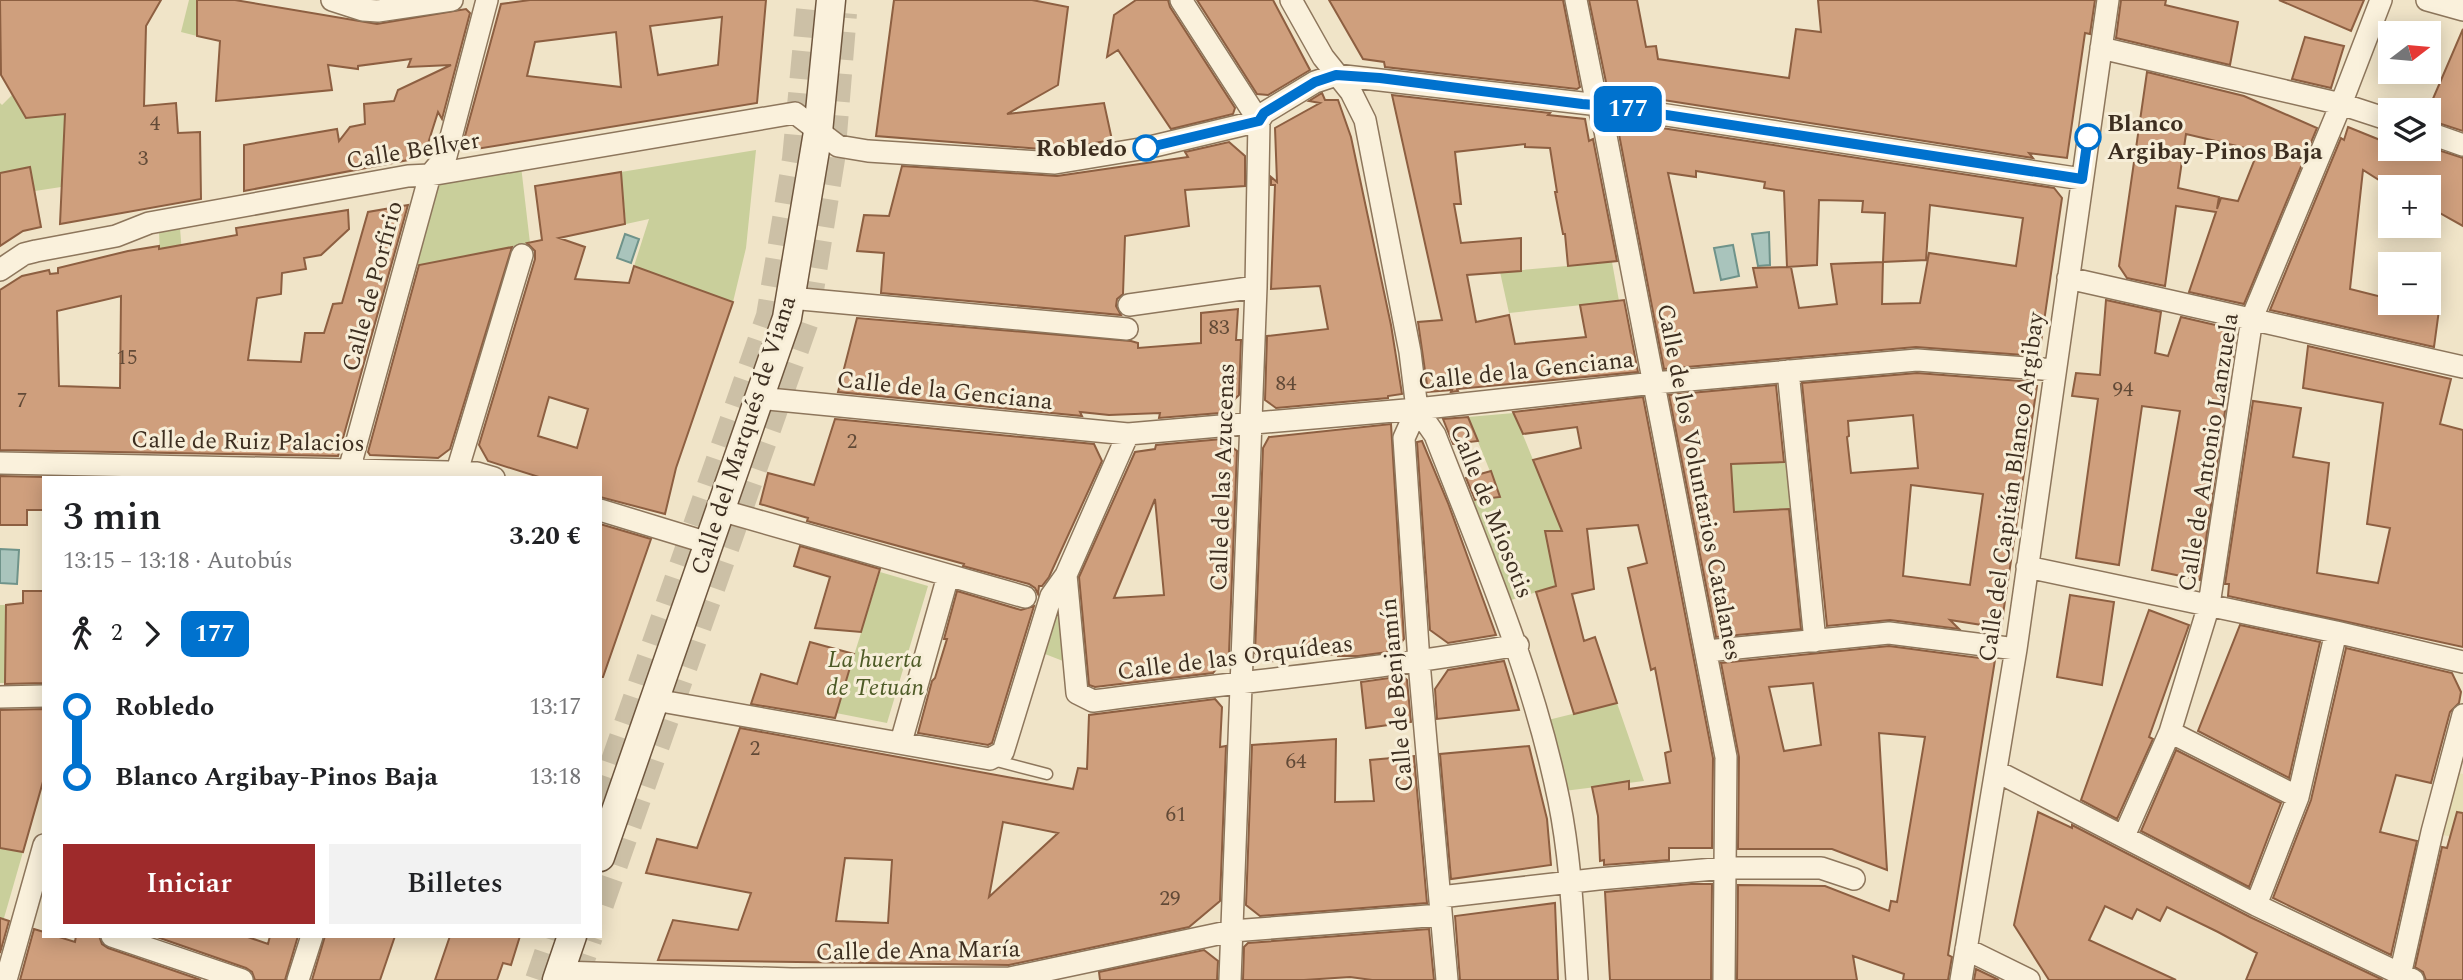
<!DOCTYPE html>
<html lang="es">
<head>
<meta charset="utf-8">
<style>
	:root { --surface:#fff; --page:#f2f2f2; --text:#202124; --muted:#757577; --accent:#9e2a2b }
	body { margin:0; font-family:Spectral,serif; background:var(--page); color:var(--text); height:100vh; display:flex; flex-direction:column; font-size:26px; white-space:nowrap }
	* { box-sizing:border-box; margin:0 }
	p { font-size:23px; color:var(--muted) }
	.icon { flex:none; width:38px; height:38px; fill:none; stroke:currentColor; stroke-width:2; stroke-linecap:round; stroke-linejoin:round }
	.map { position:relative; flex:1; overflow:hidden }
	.sheet { position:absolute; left:42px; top:476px; width:560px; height:462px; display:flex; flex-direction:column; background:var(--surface); border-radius:0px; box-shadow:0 4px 18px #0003 }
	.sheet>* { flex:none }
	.badge { padding:0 14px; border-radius:10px; font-size:24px; line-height:46px }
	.needle { width:46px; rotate:74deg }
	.tools { position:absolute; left:2378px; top:21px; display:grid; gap:14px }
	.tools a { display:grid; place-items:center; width:63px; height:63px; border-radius:0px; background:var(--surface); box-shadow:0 4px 18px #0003; font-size:35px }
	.map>.badge { position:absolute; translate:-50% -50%; box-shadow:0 0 0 4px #fff }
	.legs { display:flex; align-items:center; gap:10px; height:77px; padding:0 21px; font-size:23px }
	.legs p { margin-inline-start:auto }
	.summary { display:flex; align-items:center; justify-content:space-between; height:119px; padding:0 21px }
	h1 { font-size:38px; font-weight:600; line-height:52px }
	.cta { display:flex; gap:14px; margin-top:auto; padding:14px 21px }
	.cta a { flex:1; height:80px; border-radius:0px; background:var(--accent); color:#fff; font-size:28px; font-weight:600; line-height:80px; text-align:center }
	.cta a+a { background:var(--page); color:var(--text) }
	ul { padding:0 21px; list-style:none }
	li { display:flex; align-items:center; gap:24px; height:70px; font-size:26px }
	li i { display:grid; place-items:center; width:10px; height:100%; margin:0 9px; background:currentColor }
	li i::after { content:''; width:18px; height:18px; margin:-9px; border:5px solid; border-radius:50%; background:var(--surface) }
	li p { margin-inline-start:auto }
	li:first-child i { background:linear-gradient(#0000 50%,currentColor 0) }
	li:last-child i { background:linear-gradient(currentColor 50%,#0000 0) }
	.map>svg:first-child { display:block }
	.farmland { fill:#e6deb5 }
	.green { fill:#c9cf9b }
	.water { fill:#a9c4bc; stroke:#6f938a; stroke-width:2 }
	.building { fill:#cf9f7d; stroke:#8d5f41; stroke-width:2; fill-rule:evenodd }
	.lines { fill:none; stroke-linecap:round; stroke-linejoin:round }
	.secondary-tunnel { stroke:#ccc0a6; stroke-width:28; stroke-dasharray:28 14; stroke-linecap:butt }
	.lane-casing { stroke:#8d765c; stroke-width:13 }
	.street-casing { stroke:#8d765c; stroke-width:24 }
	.secondary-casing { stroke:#6f573f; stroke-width:31 }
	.lane { stroke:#faf1dc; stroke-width:10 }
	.street { stroke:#faf1dc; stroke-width:21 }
	.secondary { stroke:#faf1dc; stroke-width:28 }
	.line-1-casing { stroke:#fff; stroke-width:16 }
	.line-1 { stroke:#0072ce; stroke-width:10 }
	.stop-1-dot { fill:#fff; stroke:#0072ce; stroke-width:3.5 }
	.labels { text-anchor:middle; stroke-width:6; stroke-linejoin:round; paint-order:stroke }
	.number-label { font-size:21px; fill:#624a37 }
	.stop-label { font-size:24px; font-weight:bold; fill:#3d2e20; stroke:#f7eed8; text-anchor:start }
	.street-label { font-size:24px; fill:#3d2e20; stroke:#f7eed8 }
	.park-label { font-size:24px; font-style:italic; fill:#4d5a26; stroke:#f7eed8 }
</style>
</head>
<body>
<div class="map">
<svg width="2463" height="980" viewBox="0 0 2463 980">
	<rect width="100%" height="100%" fill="#f0e4c8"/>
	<path class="farmland" d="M2448,770L2463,774V840L2432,832Z"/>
	<path class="green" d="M189,0H197V36L181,32Z
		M13,94L26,118L65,114L61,187L35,191L30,167L0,173V103L2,105Z
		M756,150L746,248L733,302L634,266L649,219L626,224L621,172Z
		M521,166L530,243L417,266L437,187L445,180Z
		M180,228L187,315L162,309L159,231Z
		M1612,262L1619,301L1509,313L1500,272Z
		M1514,413L1562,531L1546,532L1556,586L1511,600L1470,500L1500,496L1468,417Z
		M1786,461L1791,508L1734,512L1730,464Z
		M880,572L928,586L887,723L836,713Z
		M1060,603L1063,661L1045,654Z
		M0,605H6L5,683H0Z
		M1617,703L1644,781L1564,791L1548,720Z
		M0,848L23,852L4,918H0Z"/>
	<path class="water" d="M1769,232L1770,265L1758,266L1752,234Z
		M625,234L639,239L631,263L617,258Z
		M1733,245L1739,276L1721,280L1714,248Z
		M0,549L19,550L17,584L0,583Z"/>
	<path class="building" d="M0,0H161L146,26L144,106L176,103L178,133L200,132L201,199L60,224L65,114L26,118L1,75Z
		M197,0H235L377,24L466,9L470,13L442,119L438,112L425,153L419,158L244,191V145L337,129L339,141L350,127L365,124L364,104L394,101L398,90L451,65L408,67L411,59L358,66V69L328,65L332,90L216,101L220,41L197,36Z
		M530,0H766L757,103L464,151L462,147L501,4ZM722,17L718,65L658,75L650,26ZM616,32L621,87L527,76L535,42Z
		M894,0H1032L1068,7L1058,85L1007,114L1104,103L1112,140L1054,150L876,136Z
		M1136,0H1168L1170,7L1235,108L1233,114L1171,129L1118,50L1107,57L1114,15Z
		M1197,0H1273L1310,70L1268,95L1257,94Z
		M1329,0H1563L1580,87L1577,89L1385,67L1384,62L1363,59Z
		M1589,0H1637L1646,47L1656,46L1658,59L1789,78L1796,29L1821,32L1818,0H2095L2090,34L2085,33L2067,158L2029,153L2033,158L1612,92L1607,87Z
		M2121,0H2166L2165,5L2238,22L2230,65L2116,38Z
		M2279,0H2364L2351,31Z
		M2463,29V131L2429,120V108Z
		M2305,37L2344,46L2331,88L2292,79Z
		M2147,72L2244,96L2317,128L2244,304L2189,292L2216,212L2176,206L2165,286L2127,278L2119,266ZM2186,134L2258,151L2238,201L2221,198L2217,209L2219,197L2178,188Z
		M1322,93L1325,100H1338L1351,137L1391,325L1402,394L1388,396V398L1276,408L1265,400L1267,336L1328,329L1320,286L1271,289L1275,185H1271V177L1277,182L1275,128L1320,103L1309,101Z
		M1392,95L1550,113L1548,115L1585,119L1589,141L1593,139L1617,261L1568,266L1565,234H1563L1555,192H1557L1550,148L1525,147V144L1455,152L1461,204H1454L1461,243L1521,238V271L1467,275L1476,322L1509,315L1515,344L1586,337L1580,305L1624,300L1638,372L1457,389L1458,391L1451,392L1452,390L1428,392L1418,322L1442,320Z
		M1628,125L1644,127L1642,125L2054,188L2062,198L2039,356L1916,347L1664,369L1618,129ZM1696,171L1765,182L1764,188L1784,191L1787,267L1817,265L1819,200L1863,201L1862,212L1885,213L1883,262L1831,264L1837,304L1799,308L1791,267L1753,268L1757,287L1694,293L1668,173L1696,177ZM1930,205L2023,218L2016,266L1929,253L1920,303L1882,304L1883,262L1926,260Z
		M2348,127L2390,144V149H2404L2411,152L2412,149H2429V147L2463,158V226L2429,207V187H2390L2363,170L2350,289L2390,299V303H2408L2439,310L2434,347L2270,310L2341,138L2344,140Z
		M1229,142L1245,156V186L1185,190L1189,226L1125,236L1123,294L1117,299L1116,306L1121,315L881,293L884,253L857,251L864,215L889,216L902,166L1057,176L1188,157L1185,152Z
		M30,167L41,227L23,231L0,246V173Z
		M621,172L625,224L559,238L585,247L575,279L629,283L634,266L733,302L676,468L665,514L600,497V478H542L488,461L479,445L535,259V251L527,243L542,240L535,186ZM549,397L588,409L577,448L538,436Z
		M408,205L338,456L0,450V290L22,276L49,270L50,274L58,273V268L128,251L159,246V249L237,235L236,228L348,210L349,229L321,255L304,258L306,269L282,273L281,294L257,298L248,360L301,362L305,333H324L333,304L342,303L368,212ZM121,296L120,388L59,386L57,311Z
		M512,247L450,449L438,458L370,455L368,452L419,265Z
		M2106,300L2161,312L2155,353L2168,356L2181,317L2237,330L2200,580L2152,570L2180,411L2142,406L2119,565L2076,558L2098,399L2072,396L2076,373L2100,375Z
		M1238,309L1236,340H1241L1239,395L1220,413L1159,418L1160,413L1109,415L1080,412L1082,416L838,392L857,318L1131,341L1138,343V348L1201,343V313Z
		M2308,346L2451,379L2440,424L2463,430V647L2228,596L2229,584H2225L2253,401L2301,408L2293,457L2329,463L2317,573L2378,583L2390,528L2367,524L2383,403L2303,388Z
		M1917,373L2034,382V386H2037L2001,628L1950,620L1959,629L1890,620L1827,626L1802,383ZM1913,415L1918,468L1851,473L1847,437L1849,436L1848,421ZM1911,485L1983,494L1970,585L1903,576Z
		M1776,385L1784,462L1731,464L1734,512L1789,509L1801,629L1716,637L1669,395Z
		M1643,397L1713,758L1712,848H1669V860L1604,865V860L1600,861L1598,816L1592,787L1629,781V789L1670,783L1665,753L1671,751L1655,668L1651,670L1628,568L1647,563L1638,525L1587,529L1594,589L1572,594L1584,641L1595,637L1617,703L1574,714L1536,592L1556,586L1545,531H1562L1533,460L1581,448L1577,427L1523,434L1513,412Z
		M1468,417L1478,441L1453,444L1443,419Z
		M835,419L1094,444L1102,461L1049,577L1042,586H1039L1038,594L1035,588L1029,584L963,566L964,564L807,521L808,518L760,504L768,473L814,485Z
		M1391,424L1404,639L1395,651L1358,656H1338V654L1314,656L1265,662L1255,653L1263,448L1269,437Z
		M1222,439L1237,451L1229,653L1213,673L1095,687L1089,685L1079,577L1135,452L1155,449L1156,445ZM1155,499L1164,595L1114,598Z
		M1422,441L1448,503L1496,635L1448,643L1430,630L1417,442Z
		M1491,471L1500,497L1475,500L1466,478Z
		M0,476L44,477V510H27V525H0Z
		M600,524L651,539L603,677H600Z
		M800,546L880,569L861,632L815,628L830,577L794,566Z
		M23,591H44V683L5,684L6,605L23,603Z
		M957,591L1021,610L1034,606L992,743L988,745L918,733L932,681L935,678L947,639H944Z
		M2070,595L2114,602L2102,685L2057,677Z
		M2149,610L2189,625L2149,737L2153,739L2117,819L2081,800Z
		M2240,625L2320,642L2289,778L2198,731Z
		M810,642L854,654L835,718L751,704L761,674L797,684Z
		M1889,646L1995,660L1948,955L1952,957L1948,980H1903L1904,974L1853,956L1857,980H1737L1738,885L1825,886L1889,911L1891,901L1897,902L1925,737L1879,733L1887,870L1832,849H1738L1739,757L1721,663ZM1813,683L1821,745L1784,751L1769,687Z
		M2346,648L2452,673L2461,692L2459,703L2450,712L2431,783L2396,775L2380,832L2417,841L2391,955L2273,898L2311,800Z
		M1504,661L1519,710L1437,719L1435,689L1448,670Z
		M1403,676L1407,680L1411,722L1366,728L1361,682Z
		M1215,699L1222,707L1220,747L1226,746L1220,901L1189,927L1009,965L658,960L673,920L738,930L751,893L646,873L657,839L697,848L740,728L1073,789L1078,768L1087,769L1089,715ZM1003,822L1058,833L989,897ZM845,858L892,860L888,923L836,921Z
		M44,709V778L23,852L0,848V710Z
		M1336,739L1335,802L1374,801L1370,760L1414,756L1427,903L1260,916L1246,905L1252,745Z
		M1529,746L1547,819L1551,865L1451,879L1440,754Z
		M2176,750L2281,803L2249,887L2141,831Z
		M2038,812L2072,828V825L2250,917L2383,980H2246L2257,953L2218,932L2167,907L2160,921L2137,909L2132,919L2105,906L2089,940L2176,980H2049L2014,925Z
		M2457,812L2463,813V980H2426L2423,972L2415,967L2442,847L2447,848Z
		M1691,884H1712L1711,980H1610L1605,892Z
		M1555,903L1558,980H1460L1455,916Z
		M0,918L9,921L0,953Z
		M34,929L44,932V936H56L75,942L76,936H99L102,944L108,948L201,980H20Z
		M1429,929L1434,980H1372L1350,977L1304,980H1243L1244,947L1248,943Z
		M154,936H245L268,944L270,936H298L285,980H255L252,972L246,968Z
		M325,936H395L380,980H312Z
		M450,936H520L511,965L503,963L497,980H435Z
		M1204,950L1218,961L1217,980H1100L1099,972Z
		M1976,969L1999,980H1974Z"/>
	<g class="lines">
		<path class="secondary-tunnel" d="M600,804L770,316L796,159L811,0
			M600,904L805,321L831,159L843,13
			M539,980L554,936
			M574,980L589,936"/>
		<g class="lane-casing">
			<path id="lane" d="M993,760L1047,774"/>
		</g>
		<g class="street-casing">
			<path id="street" d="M332,0L363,10L378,11L452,0
				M1181,0L1259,121L1256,287L1230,980
				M1291,0L1323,57L1351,92L1365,120L1410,352L1417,409L1435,435C1482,556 1533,673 1559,801C1571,860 1573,920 1577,980
				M1576,0L1594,90L1605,131L1726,757L1724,980
				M2427,0L2463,10
				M2101,48L2341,104L2390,120
				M2429,133L2463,145
				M0,270L24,254L36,251L116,236L149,223L408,176L430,175L795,113L838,146L868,151L1055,163L1146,148L1259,121L1264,113L1315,82L1336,75L1608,106L2082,179
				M2068,278L2463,367
				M790,298L1127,329
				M1129,305L1256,287
				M1788,371L1815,641
				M758,398L1128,434L1417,409L1654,383L1917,360L2055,370
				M1417,409L1404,438L1419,662L1447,980
				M0,463L448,472L477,473L494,478
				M349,470L430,175L446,156L487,0
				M455,478L522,255
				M600,510L708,543
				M720,510L1025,597
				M2027,567L2336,632L2463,662
				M1066,575L1077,693L1093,701C1235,682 1377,670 1518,645
				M1707,651L1889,633L2016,649
				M0,697L44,696
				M655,700L990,759L1003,752L1051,596L1066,575L1128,434
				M2170,732L2298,797
				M901,742L948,576
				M1996,771L2256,905L2413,980
				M2124,836L2170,732L2209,605L2252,318L2341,104L2381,0
				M1440,897L1598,879L1726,868H1821L1854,879
				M2256,905L2298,797L2336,632
				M112,936L242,980
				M1966,949L2029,980
				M559,972L792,979L1010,978L1232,931L1441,915
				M6,980L44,845
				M298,980L312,936
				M1961,980L2016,649L2108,0
				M2399,980L2432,832L2463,715"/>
		</g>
		<g class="secondary-casing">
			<path id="secondary" d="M600,857L787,318L818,132L831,0
				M557,980L572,936"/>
		</g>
		<use href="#lane" class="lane"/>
		<use href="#street" class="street"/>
		<use href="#secondary" class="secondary"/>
	</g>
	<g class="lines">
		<g class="line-1-casing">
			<path id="line-1" d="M1146,148L1259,121L1264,113L1315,82L1336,75L1380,78L1582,104L1608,106L2082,179L2088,137"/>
		</g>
		<use href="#line-1" class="line-1"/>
	</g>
	<g class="stop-1-dot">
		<circle cx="2088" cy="137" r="12"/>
		<circle cx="1146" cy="148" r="12"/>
	</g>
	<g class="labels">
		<g class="number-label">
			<text x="155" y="130">4</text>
			<text x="143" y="165">3</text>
			<text x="1219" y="334">83</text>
			<text x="127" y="364">15</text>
			<text x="1286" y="390">84</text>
			<text x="2123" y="396">94</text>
			<text x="22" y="407">7</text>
			<text x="852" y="448">2</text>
			<text x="755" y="755">2</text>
			<text x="1296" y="768">64</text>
			<text x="1176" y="821">61</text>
			<text x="1170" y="905">29</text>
		</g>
		<g class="stop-label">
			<text x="2107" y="131">Blanco<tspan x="2107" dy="28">Argibay-Pinos Baja</tspan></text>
			<text x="1127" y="156" text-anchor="end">Robledo</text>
		</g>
		<g class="street-label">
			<text transform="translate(413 150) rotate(-9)" y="8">Calle Bellver</text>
			<text transform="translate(372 286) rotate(-75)" y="8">Calle de Porfirio</text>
			<text transform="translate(1526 370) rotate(-6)" y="8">Calle de la Genciana</text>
			<text transform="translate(945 390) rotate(6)" y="8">Calle de la Genciana</text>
			<text transform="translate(743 435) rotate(-72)" y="8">Calle del Marqués de Viana</text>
			<text transform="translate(248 441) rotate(1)" y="8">Calle de Ruiz Palacios</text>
			<text transform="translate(2208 452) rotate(-81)" y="8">Calle de Antonio Lanzuela</text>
			<text transform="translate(1222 477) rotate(-88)" y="8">Calle de las Azucenas</text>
			<text transform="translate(1700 482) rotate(79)" y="8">Calle de los Voluntarios Catalanes</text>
			<text transform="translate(2011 487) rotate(-82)" y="8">Calle del Capitán Blanco Argibay</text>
			<text transform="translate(1492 511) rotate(68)" y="8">Calle de Miosotis</text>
			<text transform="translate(1235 657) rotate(-7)" y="8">Calle de las Orquídeas</text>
			<text transform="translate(1396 695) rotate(-95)" y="8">Calle de Benjamín</text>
			<text transform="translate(918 950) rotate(-1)" y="8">Calle de Ana María</text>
		</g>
		<g class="park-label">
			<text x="875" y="667">La huerta<tspan x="875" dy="28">de Tetuán</tspan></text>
		</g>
	</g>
</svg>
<div class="tools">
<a><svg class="needle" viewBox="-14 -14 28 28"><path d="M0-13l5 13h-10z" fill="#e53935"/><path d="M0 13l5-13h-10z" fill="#757577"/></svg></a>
<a><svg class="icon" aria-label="layers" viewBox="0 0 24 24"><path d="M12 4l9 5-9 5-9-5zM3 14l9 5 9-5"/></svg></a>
<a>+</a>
<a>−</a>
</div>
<b class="badge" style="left:1628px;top:109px;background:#0072ce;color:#fff">177</b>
<section class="sheet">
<div class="summary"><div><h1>3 min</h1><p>13:15 – 13:18 · Autobús</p></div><b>3.20 €</b></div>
<div class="legs"><svg class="icon" aria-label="walk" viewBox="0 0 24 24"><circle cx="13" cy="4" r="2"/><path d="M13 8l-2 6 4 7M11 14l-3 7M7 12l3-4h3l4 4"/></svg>2<svg class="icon" aria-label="forward" viewBox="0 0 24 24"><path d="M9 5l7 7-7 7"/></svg><b class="badge" style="background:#0072ce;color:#fff">177</b></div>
<ul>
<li><i style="color:#0072ce"></i><b>Robledo</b><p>13:17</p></li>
<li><i style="color:#0072ce"></i><b>Blanco Argibay-Pinos Baja</b><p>13:18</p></li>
</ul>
<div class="cta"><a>Iniciar</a><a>Billetes</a></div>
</section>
</div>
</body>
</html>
